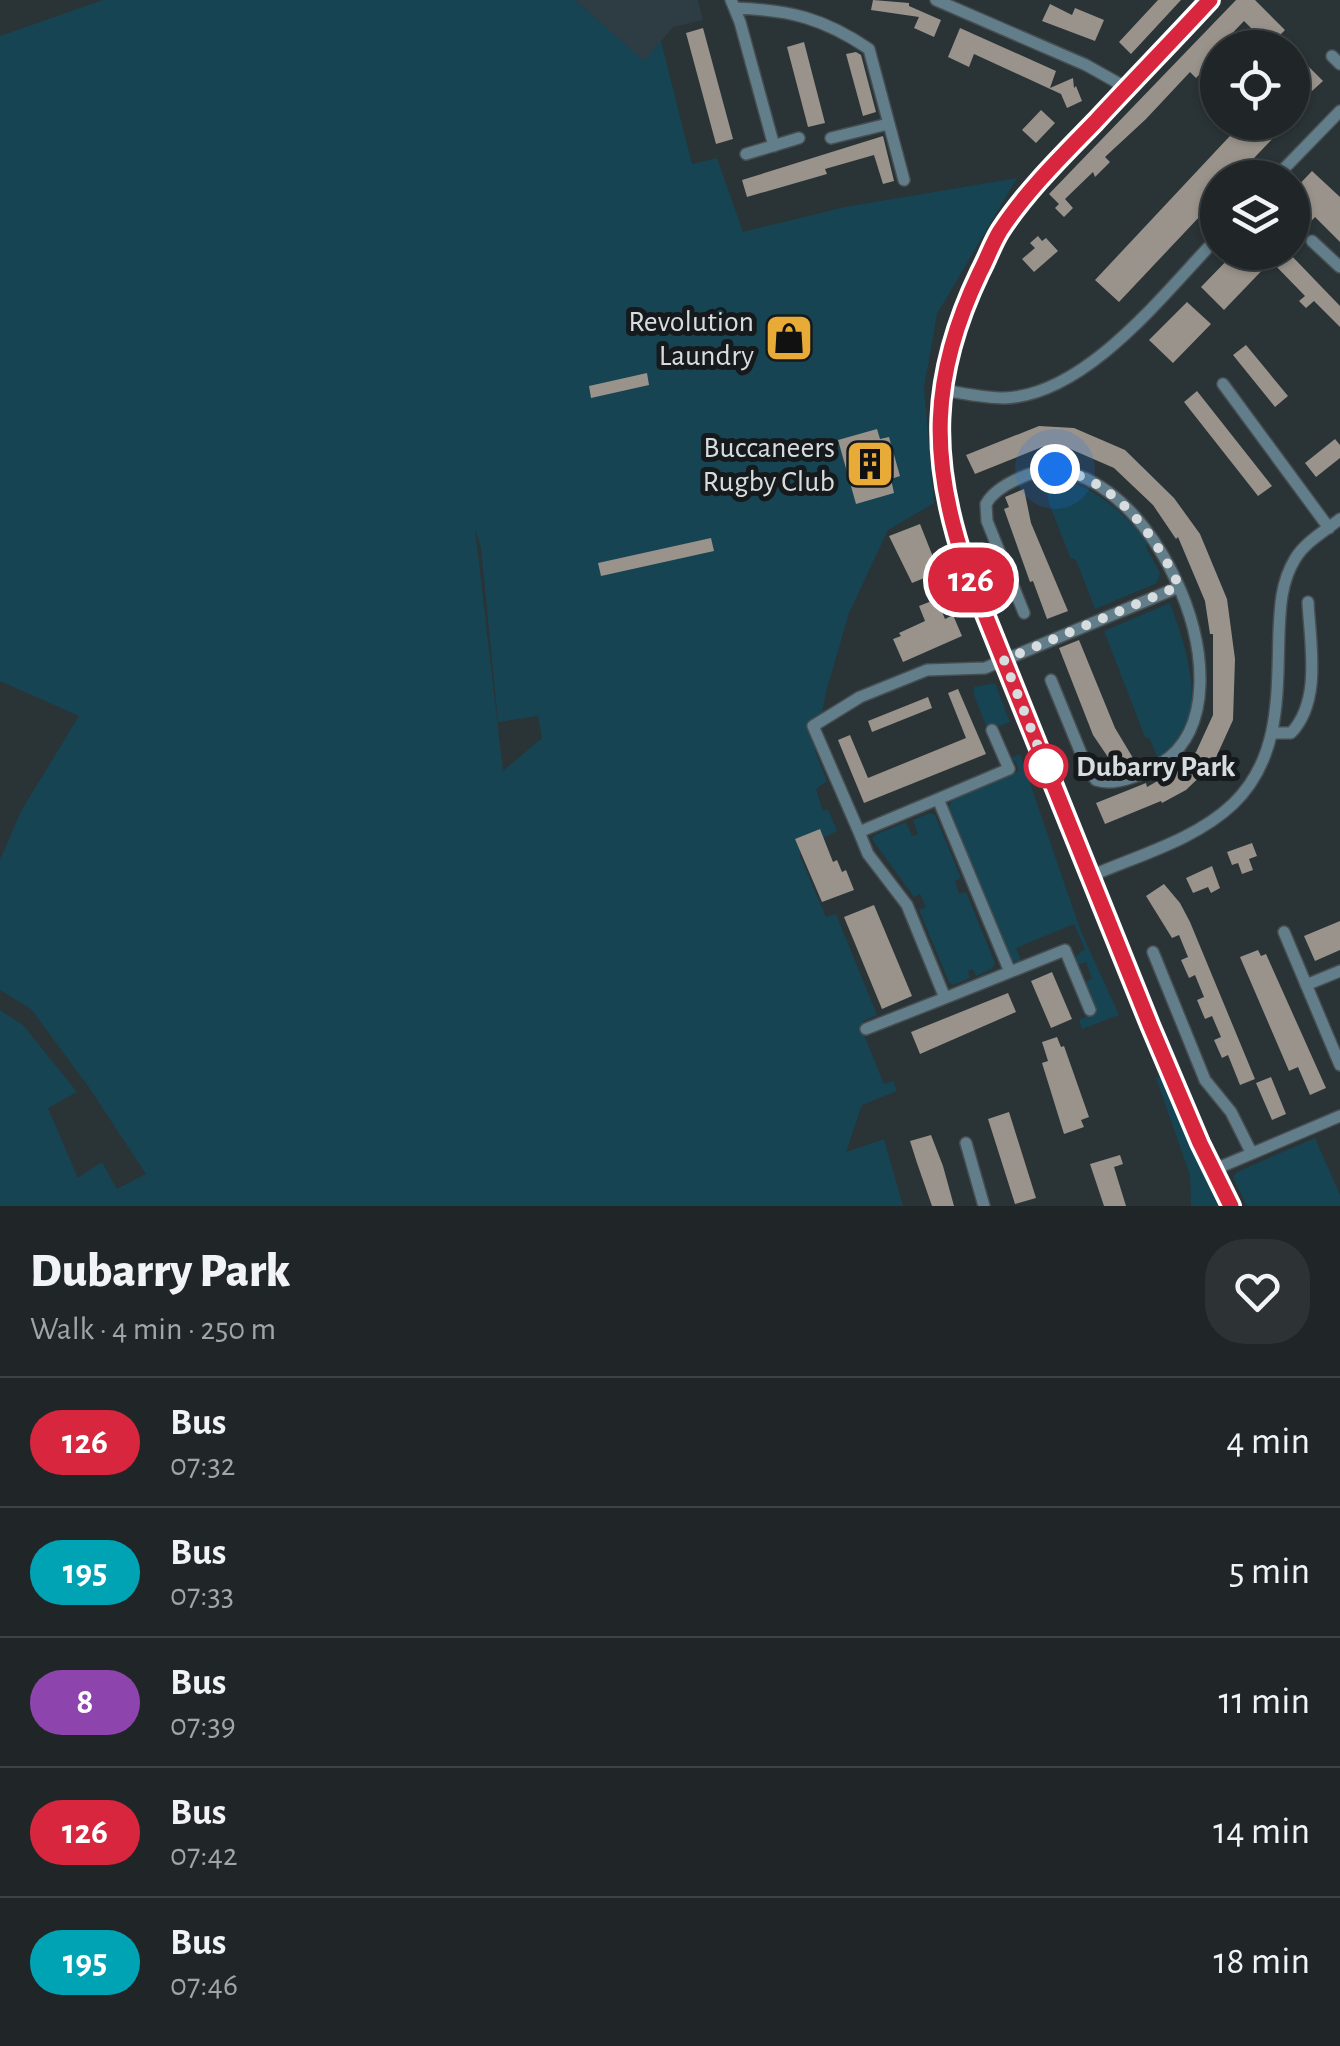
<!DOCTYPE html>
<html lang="en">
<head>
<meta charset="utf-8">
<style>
	:root { --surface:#202628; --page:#2d3234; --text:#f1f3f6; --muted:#a2a5a8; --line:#3d4345 }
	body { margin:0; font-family:"Alegreya Sans",sans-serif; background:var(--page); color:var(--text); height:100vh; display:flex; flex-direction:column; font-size:38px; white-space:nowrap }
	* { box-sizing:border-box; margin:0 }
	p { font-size:32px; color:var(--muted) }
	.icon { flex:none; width:55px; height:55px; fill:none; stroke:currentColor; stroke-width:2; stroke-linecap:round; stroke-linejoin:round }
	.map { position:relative; height:1206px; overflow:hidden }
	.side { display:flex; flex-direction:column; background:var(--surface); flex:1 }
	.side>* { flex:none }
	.badge { padding:0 20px; border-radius:32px; font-size:35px; line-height:65px }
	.controls { position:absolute; left:1200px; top:30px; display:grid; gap:20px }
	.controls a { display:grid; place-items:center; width:110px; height:110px; border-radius:50%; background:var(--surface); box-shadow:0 2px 8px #0004,0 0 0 2px var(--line); font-size:50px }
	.you { position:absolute; width:50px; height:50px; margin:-25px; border:8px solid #fff; border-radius:50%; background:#1a73e8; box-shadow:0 0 0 15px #1a73e833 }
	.map>.badge { position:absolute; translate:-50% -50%; box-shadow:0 0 0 5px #fff }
	.round { display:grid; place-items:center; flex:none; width:105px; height:105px; border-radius:40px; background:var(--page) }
	.head { display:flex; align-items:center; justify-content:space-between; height:170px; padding:0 30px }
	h1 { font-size:48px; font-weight:800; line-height:75px }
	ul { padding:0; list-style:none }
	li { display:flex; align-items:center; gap:30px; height:130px; padding:0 30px; border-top:2px solid var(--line) }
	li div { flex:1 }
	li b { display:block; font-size:38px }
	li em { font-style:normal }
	li .badge { min-width:110px; font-weight:700; text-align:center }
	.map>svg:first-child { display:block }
	.built { fill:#2d3d43 }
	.green { fill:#174453; fill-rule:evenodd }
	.building { fill:#99938b }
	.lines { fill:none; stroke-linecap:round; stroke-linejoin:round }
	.minor-casing { stroke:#464e51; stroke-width:14 }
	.tertiary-casing { stroke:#464e51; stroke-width:16 }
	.minor { stroke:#627e8a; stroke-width:11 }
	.tertiary { stroke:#627e8a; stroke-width:14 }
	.line-casing { stroke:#fff; stroke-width:22 }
	.line { stroke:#d7263d; stroke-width:15 }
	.walk { stroke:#d7dcdf; stroke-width:10; stroke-dasharray:0 18 }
	.stop-dot { fill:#fff; stroke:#d7263d; stroke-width:5 }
	.labels { text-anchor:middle; stroke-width:10; stroke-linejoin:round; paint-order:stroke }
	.poi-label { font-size:30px; fill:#d7dcdf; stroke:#161a1c; text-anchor:end }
	.stop-label { font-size:30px; font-weight:bold; fill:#d7dcdf; stroke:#161a1c; text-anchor:start }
</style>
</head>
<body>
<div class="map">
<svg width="1340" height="1206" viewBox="0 0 1340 1206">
	<rect width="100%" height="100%" fill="#2a3336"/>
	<path class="built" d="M575,0H698L703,20L673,27L644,62Z"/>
	<path class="green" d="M103,0H575L644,61L661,41L692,164L717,158L743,232L845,207L1017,178L937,314L924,388L934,503L888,530L849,613L826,692L815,751L827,781L816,789L823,811L828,809L837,831L800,849V856L826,917L836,914L877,1015L863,1021L864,1035L884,1084L893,1081L897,1091L862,1105L846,1152L884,1139L903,1206H0V1010L23,1025L77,1092L48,1108L78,1178L102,1162L117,1189L146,1174L88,1086L31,1009L0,990V860L21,811L79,716L0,681V36ZM475,528L481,548L498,722L538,716L542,738L503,771Z
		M1042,473C1089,483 1118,506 1148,542L1146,547L1160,573L1157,583L1095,609L1076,560L1070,557L1049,503Z
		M1170,603C1184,642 1207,705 1177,743C1172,749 1164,754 1158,759L1150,739L1145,737L1104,631Z
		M995,683L1010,722L988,731L974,695V687Z
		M1020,754L1080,929L1119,1015L1082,1029L1079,1020L1096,1012L1084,983L1092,979L1086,962L1077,965L1074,958L1085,949L1074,924L1016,948L1021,961H1012L948,808L953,799L1019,771L1016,762L1011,758Z
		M930,813L935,815L961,878L955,881L959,894L966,892L995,963L992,969L976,976L973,969L968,971L970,978L953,985L949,982L919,910L926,907L920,894L914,897L872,839L875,835L906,822L912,836L918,834L913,820Z
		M1161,1077L1218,1206H1191L1190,1175L1156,1078Z
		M1315,1138L1340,1195V1206H1247L1233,1177L1237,1172Z"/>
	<path class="building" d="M873,0L909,3V6L941,20L934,37L914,28L919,17L871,10Z
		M1158,0H1181L1131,54L1119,42Z
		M1236,0H1255L1285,30L1279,36L1290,48H1271L1244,21L1218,48V56L1196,78L1190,72L1146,119L1105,157L1110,162L1095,177L1093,172L1065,199L1073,208L1064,217L1055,208L1059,204L1049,194Z
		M1050,4L1072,15L1075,8L1104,20L1095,41L1042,21Z
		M703,28L733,139L716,144L686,33Z
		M960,28L1056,71L1050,88L1073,78L1074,88L1076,86L1082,101L1067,108L1061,94L974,54L969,67L948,57Z
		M804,42L825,123L808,127L787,47Z
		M1292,50L1323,81L1312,91L1292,71Z
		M856,52L861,55L876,112L863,116L846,54Z
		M1041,110L1055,123L1036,143L1022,130Z
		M1243,122H1265L1277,134L1235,178H1218V197L1119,302L1095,280Z
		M883,136L894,181L883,184L874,155L825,169L827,174L747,197L742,180Z
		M1312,171L1340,197V242L1315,217L1301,232L1292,225V192Z
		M1038,236L1042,241L1046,238L1058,251L1034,272L1022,259L1035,248L1030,243Z
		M1235,252H1288L1340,306V327L1314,301L1306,308L1299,301L1305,296L1271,261L1224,310L1201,287Z
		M1187,302L1211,324L1173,363L1149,340Z
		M1246,345L1288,396L1275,407L1233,355Z
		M647,373L649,385L591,398L589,386Z
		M1197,391L1272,486L1258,496L1184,402Z
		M1039,426L1074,428L1125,450L1174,498L1200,534L1227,599L1235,659L1233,720L1213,764L1186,790L1162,803L1161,801L1105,824L1096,803L1146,783L1147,787L1177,770L1196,752L1213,715V634H1210L1205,601L1178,537L1176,539L1153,505L1114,468L1068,448L1042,447L975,474L966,455Z
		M877,429L880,439L889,437L900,476L891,479L894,493L856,504L838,440Z
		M1335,439L1340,445V458L1316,477L1305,463Z
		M1024,489L1031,523L1068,611L1047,619L1033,581L1030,582L1004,509L1009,507L1005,497Z
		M920,524L939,572L912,583L889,536Z
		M711,538L714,551L601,576L598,563Z
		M937,599L945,619L953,615L962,636L903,662L893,639L901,636L899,633L925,621L919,606Z
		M1079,640L1115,728L1133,758L1114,766L1093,735L1059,648Z
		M958,689L986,754L864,803L838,740L850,735L868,778L966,738L948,693Z
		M928,697L932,708L872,732L868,721Z
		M820,829L833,862L837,860L842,872L846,870L854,890L822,902L795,839Z
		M1252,843L1257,856L1249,859L1253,870L1242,874L1238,863L1232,865L1227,852Z
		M1212,866L1220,888L1211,893L1208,887L1193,893L1186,878Z
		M1164,884L1180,903L1190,922L1255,1079L1240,1085L1228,1055L1222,1058L1214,1040L1221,1037L1212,1016L1205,1019L1197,1000L1204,997L1195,975L1189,978L1181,960L1188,957L1179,935L1172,938L1146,896Z
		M874,905L912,996L882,1009L844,917Z
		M1340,921V950L1315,961L1304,936Z
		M1258,950L1261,956L1266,954L1326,1088L1310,1095L1298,1067L1289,1071L1240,957Z
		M1052,972L1072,1019L1051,1028L1031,981Z
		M1008,993L1016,1012L920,1054L911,1032Z
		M1057,1037L1061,1047L1064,1046L1089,1117L1081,1120L1084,1127L1064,1134L1042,1063L1048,1061L1042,1042Z
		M1271,1077L1286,1114L1272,1120L1256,1083Z
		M1009,1112L1036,1198L1015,1204L988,1119Z
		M931,1135L943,1166L954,1206H932L917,1163L910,1141Z
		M1120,1155L1123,1164L1114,1167L1126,1206H1104L1090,1164Z"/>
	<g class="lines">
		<g class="minor-casing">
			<path id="minor" d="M731,0L740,22L774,146
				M936,0L1086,65L1127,88
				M735,8C790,10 823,18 869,49L904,180
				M1332,56L1340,64
				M831,138L888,124
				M746,154L799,138
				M1275,178L1340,111
				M1312,241L1340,267
				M1223,384L1329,528
				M942,390C962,393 984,398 1004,398C1087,395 1164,293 1218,237
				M1024,613L987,521L986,504C993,491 1008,483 1022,477C1138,426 1267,700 1160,764C1143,774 1116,787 1096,780L1087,768L1051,680
				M1273,733H1291C1322,701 1310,643 1308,602
				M938,799L1009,769L992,730
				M859,832L868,854L907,905L945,998L1010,972L938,799L859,832L813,726L860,697L927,670L985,668L1179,587
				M1091,876C1139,855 1195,840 1233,804C1281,758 1277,694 1279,633C1280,607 1281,582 1295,559C1305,542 1325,531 1340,519
				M1284,932L1340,1065
				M1153,952L1205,1080L1231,1112L1251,1152
				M1010,972L1065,950L1090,1010
				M1306,985L1340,971
				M866,1029L945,998
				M966,1143L984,1206
				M1213,1170L1340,1116"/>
		</g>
		<g class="tertiary-casing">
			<path id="tertiary" d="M1210,0C1174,39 1137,78 1100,116C1065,153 1028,189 1000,231C992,244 987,259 980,272C931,373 930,462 966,567L1165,1059L1231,1206"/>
		</g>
		<use href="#minor" class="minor"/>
		<use href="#tertiary" class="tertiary"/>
	</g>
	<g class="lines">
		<g class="line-casing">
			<path id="line" d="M1210,0C1172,41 1133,81 1095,122C1062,156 1026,191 1000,231C992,244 987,259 980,272C930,376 929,460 966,567L1150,1025L1200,1143L1231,1206"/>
		</g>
		<use href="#line" class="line"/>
		<path class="walk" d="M1046,766L1048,772L1004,660L1179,586C1156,536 1114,478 1055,469"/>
	</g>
	<defs>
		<g id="shop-square" transform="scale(2.5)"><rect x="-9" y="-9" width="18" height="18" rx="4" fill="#e8ab37" stroke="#161a1c"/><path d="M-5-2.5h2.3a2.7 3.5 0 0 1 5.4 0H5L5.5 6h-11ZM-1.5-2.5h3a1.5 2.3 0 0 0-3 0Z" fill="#111"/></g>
		<g id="building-square" transform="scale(2.5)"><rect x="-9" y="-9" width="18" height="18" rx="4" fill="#e8ab37" stroke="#161a1c"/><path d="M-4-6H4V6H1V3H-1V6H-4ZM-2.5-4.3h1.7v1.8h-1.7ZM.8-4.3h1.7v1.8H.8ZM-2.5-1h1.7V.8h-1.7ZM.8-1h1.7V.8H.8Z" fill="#111"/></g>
	</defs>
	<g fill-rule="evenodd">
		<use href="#shop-square" x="789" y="338"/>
		<use href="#building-square" x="870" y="464"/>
	</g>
	<circle class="stop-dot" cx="1046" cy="766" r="20"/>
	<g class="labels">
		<g class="poi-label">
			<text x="754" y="331">Revolution<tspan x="754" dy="34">Laundry</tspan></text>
			<text x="835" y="457">Buccaneers<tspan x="835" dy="34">Rugby Club</tspan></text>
		</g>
		<g class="stop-label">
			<text x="1076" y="776">Dubarry Park</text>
		</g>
	</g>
</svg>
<div class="controls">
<a><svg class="icon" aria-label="locate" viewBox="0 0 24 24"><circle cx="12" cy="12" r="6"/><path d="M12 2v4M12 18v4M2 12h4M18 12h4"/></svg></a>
<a><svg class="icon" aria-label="layers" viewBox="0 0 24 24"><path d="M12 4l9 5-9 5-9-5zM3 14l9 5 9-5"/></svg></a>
</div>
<div class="you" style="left:1055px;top:469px"></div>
<b class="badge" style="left:971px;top:580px;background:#d7263d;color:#fff">126</b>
</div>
<section class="side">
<div class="head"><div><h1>Dubarry Park</h1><p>Walk · 4 min · 250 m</p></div><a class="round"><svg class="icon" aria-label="heart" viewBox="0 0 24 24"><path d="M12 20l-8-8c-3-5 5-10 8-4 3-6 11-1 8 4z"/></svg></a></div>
<ul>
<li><span class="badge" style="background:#d7263d;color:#fff">126</span><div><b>Bus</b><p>07:32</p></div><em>4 min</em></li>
<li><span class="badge" style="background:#00a3b4;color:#fff">195</span><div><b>Bus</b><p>07:33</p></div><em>5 min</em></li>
<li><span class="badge" style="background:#8e44ad;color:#fff">8</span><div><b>Bus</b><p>07:39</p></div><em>11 min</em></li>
<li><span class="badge" style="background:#d7263d;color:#fff">126</span><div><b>Bus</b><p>07:42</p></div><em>14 min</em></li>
<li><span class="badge" style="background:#00a3b4;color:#fff">195</span><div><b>Bus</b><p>07:46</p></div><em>18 min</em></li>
</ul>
</section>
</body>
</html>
